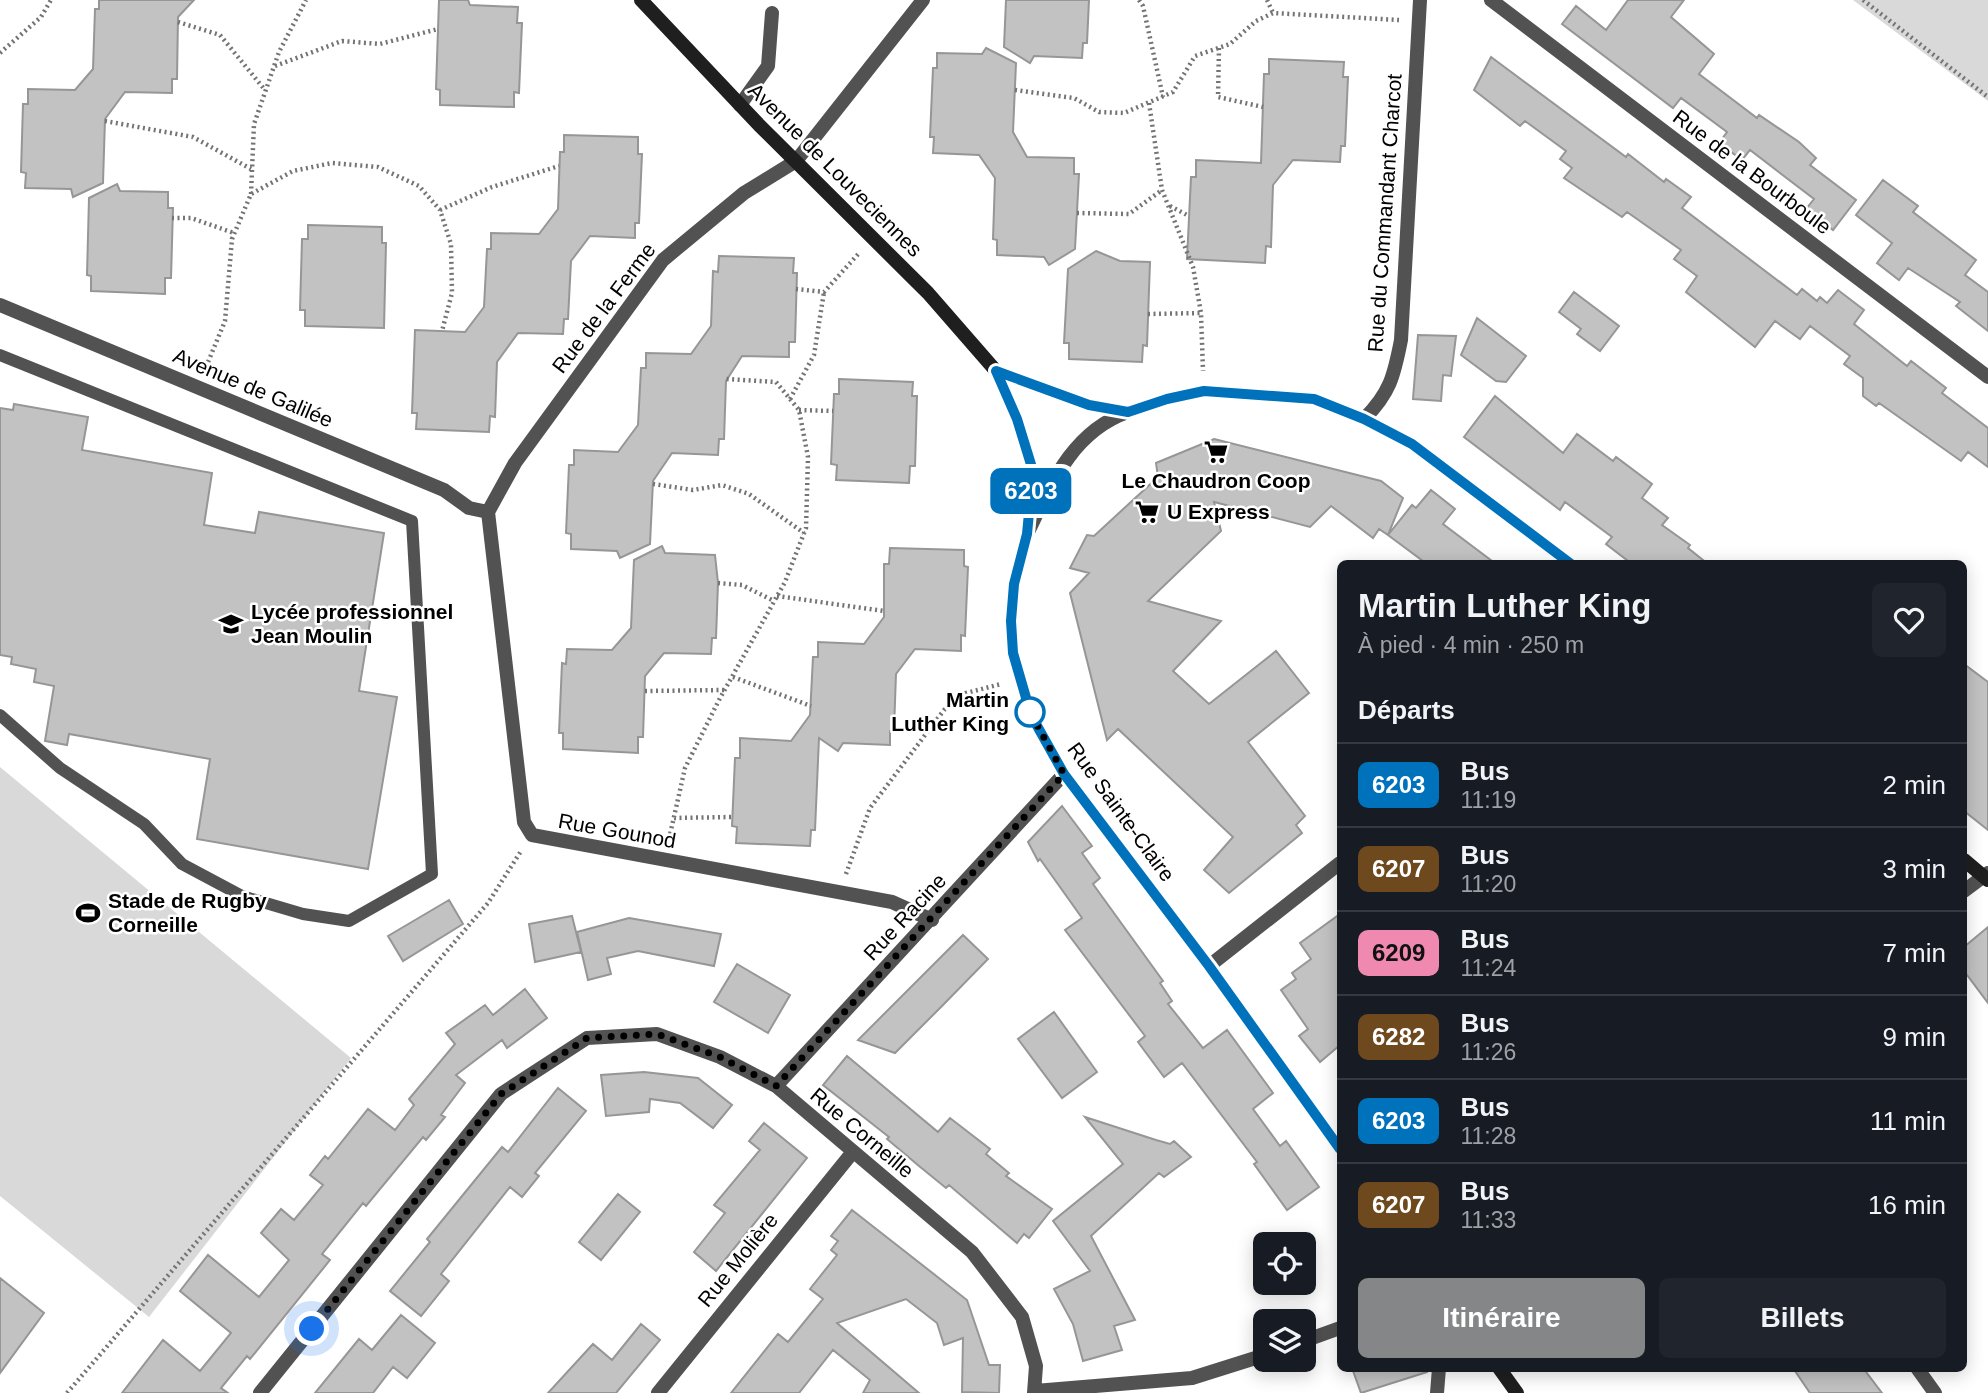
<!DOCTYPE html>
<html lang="fr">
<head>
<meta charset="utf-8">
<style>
	:root { --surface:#171b24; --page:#20242c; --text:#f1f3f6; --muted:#9ea1a6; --line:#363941; --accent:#858687 }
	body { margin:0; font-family:Arial,sans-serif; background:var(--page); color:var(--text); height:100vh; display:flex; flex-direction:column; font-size:26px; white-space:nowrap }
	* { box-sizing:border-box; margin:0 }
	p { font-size:23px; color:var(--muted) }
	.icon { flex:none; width:38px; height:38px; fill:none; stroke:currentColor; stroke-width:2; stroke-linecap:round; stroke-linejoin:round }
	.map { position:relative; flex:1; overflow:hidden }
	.details { position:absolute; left:1337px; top:560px; width:630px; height:812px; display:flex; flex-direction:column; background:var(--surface); border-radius:10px; box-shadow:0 4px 18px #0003 }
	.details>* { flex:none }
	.badge { padding:0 14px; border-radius:10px; font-size:24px; line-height:46px }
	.controls { position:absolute; left:1253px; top:1232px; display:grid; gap:14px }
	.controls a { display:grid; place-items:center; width:63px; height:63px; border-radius:10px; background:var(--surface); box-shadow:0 4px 18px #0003; font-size:35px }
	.you { position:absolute; width:35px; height:35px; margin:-18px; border:5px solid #fff; border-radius:50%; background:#1a73e8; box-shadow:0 0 0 10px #1a73e833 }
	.map>.badge { position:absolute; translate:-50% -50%; box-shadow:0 0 0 4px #fff }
	h2 { padding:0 21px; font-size:26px; line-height:63px }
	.round { display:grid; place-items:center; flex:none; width:74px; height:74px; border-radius:10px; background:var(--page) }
	.overview { display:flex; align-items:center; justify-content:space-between; height:119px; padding:0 21px }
	h1 { font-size:33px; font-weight:600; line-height:52px }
	.action { display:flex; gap:14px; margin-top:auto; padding:14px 21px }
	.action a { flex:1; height:80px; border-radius:10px; background:var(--accent); color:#fff; font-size:28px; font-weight:600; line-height:80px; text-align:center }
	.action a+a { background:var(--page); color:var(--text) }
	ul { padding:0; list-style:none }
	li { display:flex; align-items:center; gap:21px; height:84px; padding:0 21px; border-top:2px solid var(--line) }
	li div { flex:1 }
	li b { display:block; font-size:26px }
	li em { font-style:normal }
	li .badge { min-width:77px; font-weight:700; text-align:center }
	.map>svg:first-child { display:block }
	.green { fill:#d9d9d9 }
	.building { fill:#c2c2c2; stroke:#969696; stroke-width:2 }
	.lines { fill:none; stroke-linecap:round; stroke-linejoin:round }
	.path { stroke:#747474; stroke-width:4.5; stroke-dasharray:2 3.5; stroke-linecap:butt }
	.lane { stroke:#525252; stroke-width:12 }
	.street { stroke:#525252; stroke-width:14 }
	.secondary { stroke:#1f1f1f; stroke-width:14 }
	.line-casing { stroke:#fff; stroke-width:16 }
	.line { stroke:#0072bc; stroke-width:10 }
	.walk { stroke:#000; stroke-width:7; stroke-dasharray:0 12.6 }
	.stop-dot { fill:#fff; stroke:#0072bc; stroke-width:3.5 }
	.labels { text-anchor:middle; stroke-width:5; stroke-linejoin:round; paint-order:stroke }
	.street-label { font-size:21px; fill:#000; stroke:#fff }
	.poi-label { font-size:21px; font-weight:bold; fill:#000; stroke:#fff; text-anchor:start }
	.stop-label { font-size:21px; font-weight:bold; fill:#000; stroke:#fff; text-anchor:end }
</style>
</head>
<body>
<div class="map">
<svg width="1988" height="1393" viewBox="0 0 1988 1393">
	<rect width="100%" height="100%" fill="#fff"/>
	<path class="green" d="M1853,0H1988V101Z
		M0,767L351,1058L149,1317L0,1196Z"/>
	<path class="building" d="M99,0H194L178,17L177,79H172V93L125,92L105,119L103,183L73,197L71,189L25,188L26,173L21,172L23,104H28V89L75,90L93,69L95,9H99Z
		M439,0H468L470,5L518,7L517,23H522L519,93L514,92V107L440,105V90L436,89Z
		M1006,0H1089L1087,43H1083L1082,58L1034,56L1030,63L1004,47Z
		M1628,0H1684L1671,17L1714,54L1699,74L1757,118L1759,115L1799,142L1816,158L1810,165L1856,200L1833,230L1806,209L1814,199L1750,150L1742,160L1719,143L1727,132L1681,98L1673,108L1562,24L1576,6L1606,30Z
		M986,48L1016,63L1013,132L1027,157L1074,158V174H1079L1075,249L1049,265L1044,257L997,255V240L993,239L995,178L979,155L933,153L934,137H930L933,68H937V53L982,54Z
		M1491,57L1626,157L1628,154L1664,182L1666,179L1691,197L1682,208L1797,295L1802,289L1817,301L1820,297L1827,303L1838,290L1864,310L1854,324L1907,366L1911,361L1946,388L1942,393L1988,428V467L1968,452L1961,461L1879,403L1876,406L1863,396V378L1844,364L1850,356L1810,326L1800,339L1775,321L1755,347L1716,316L1686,292L1697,276L1674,259L1681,250L1627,212L1622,217L1564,178L1572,168L1560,159L1566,151L1525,121L1520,126L1474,90Z
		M1269,59L1344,62L1343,77H1348L1345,146H1341L1340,162L1293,160L1273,185L1271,247L1266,246L1265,263L1187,259L1191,177H1196V160L1261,163L1264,74H1269Z
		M564,135L638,137V154H642L639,223H635V238L590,236L571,261L568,319H564L563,334L518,333L497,362L495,417L490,416L489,432L416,429L417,413H412L415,330L465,332L484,307L487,249H491V233L539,234L558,209L560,152H564Z
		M1883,180L1918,206L1913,212L1976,260L1965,275L1988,292V331L1956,306L1960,302L1908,268L1899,280L1877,263L1892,243L1856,215Z
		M117,184L120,191L168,192V208H173L171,278H165V294L91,291V276L87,275L89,198Z
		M308,225L382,227V243H386L384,328L305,326V310H300L302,239H308Z
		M1096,251L1120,261L1150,262L1147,346L1143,345L1142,362L1069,359V343H1064L1068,269Z
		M719,256L794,258L793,273H797L795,342H789V357L742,356L726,381L724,439H719L718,455L672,453L653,481L650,544L620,558L617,551L571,549V534L566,533L569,465H574V450L618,452L638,425L641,368H646V353L691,354L711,326L713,271L718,272Z
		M1574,292L1619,326L1600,351L1577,334L1581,329L1559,312Z
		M1477,318L1526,356L1506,382L1496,381L1461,355Z
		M1418,335L1456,336L1451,376L1443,375L1441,401L1413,399Z
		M839,379L913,382L912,396H917L915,466H910L909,483L836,480L837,465L831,464L834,394H839Z
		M1495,396L1563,453L1577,434L1613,461L1616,457L1652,484L1642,498L1668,518L1662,525L1690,545L1688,548L1708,564H1632L1606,544L1612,537L1565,502L1560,510L1464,437Z
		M14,404L88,417L82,450L212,473L204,525L255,533L259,512L384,533L359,691L397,697L368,869L197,839L210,759L69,734L67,745L45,741L54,686L34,682L36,669L11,664L12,657L0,655V408L13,410Z
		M1214,439L1381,481L1403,498L1388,535L1379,529L1373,538L1331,506L1310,527L1214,502L1221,531L1148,601L1221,621L1173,671L1209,704L1276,651L1309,693L1248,742L1305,816L1296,825L1302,833L1229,893L1204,870L1233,837L1118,729L1107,740L1070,593L1089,573L1070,568L1087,535L1094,536L1158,477L1156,463Z
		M1431,490L1455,509L1443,524L1496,564H1427L1388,535L1412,505L1416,508Z
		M662,546L665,553L715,555L718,583L716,638H712L711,654L664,653L645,676L643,737H638V753L563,749V733H559L562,663L566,664L567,649L612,650L631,628L634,560Z
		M890,548L964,550V566L968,567L965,636L961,635V651L915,649L896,674L894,730L890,731V745L843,743L838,751L819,738L815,830H811L810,846L736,843L737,827L732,826L735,758H740V738L791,741L810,715L813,657H818V642L864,644L884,617V564H889Z
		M1964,664L1988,682V830L1964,811Z
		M1062,806L1092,846L1082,853L1100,878L1093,884L1163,981L1160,983L1172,1001L1168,1004L1203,1048L1227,1030L1273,1093L1253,1109L1280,1146L1286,1141L1319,1187L1287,1210L1254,1164L1257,1162L1182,1063L1164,1077L1138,1042L1145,1036L1065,930L1082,918L1040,859L1038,861L1028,842Z
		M449,900L463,924L403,961L388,936Z
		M1340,914V1045L1320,1062L1299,1036L1308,1029L1281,990L1296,979L1292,973L1311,959L1300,943Z
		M572,916L581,952L535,962L529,924Z
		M629,918L721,934L714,966L638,951L607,958L611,974L588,980L577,932Z
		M1988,927V1003L1964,971V947Z
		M963,935L988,959L942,1006L895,1053L858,1040Z
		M737,964L790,995L768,1033L714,1002Z
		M525,989L547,1018L507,1048L502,1040L456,1075L465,1083L441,1115L445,1117L426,1140L423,1137L366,1206L363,1203L322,1254L330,1260L250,1359L247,1356L221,1388L228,1393H122L163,1340L200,1371L231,1333L180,1291L208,1255L259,1297L289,1260L261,1233L281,1209L294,1220L323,1185L310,1175L325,1156L328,1159L368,1109L395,1130L414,1105L409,1099L455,1044L446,1033L485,1005L493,1015Z
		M1054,1012L1097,1072L1062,1098L1018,1039Z
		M847,1056L938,1132L950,1118L990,1149L986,1154L1009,1173L1006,1176L1052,1209L1029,1238L1024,1234L1017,1243L949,1185L946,1188L919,1166L887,1139L889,1137L823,1085Z
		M644,1072L698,1078L732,1105L713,1128L680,1103L650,1099L649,1112L606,1116L601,1075Z
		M558,1088L586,1111L535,1173L539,1176L522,1197L510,1187L441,1274L449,1281L421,1316L390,1291L430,1242L427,1239L502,1147L508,1152Z
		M1085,1117L1156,1140L1170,1144L1174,1141L1191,1157L1164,1177L1159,1173L1091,1236L1135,1320L1114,1326L1122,1350L1083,1361L1073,1324L1054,1289L1090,1271L1053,1221L1123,1164Z
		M764,1123L807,1158L716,1271L694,1252L725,1213L714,1205L760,1150L749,1141Z
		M618,1194L640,1212L601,1260L579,1242Z
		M852,1210L967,1300L989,1365H1000L999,1393L962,1392L963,1338L944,1345L937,1323L906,1299L837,1323L919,1393H863L870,1380L833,1350L799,1393H731L778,1334L788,1342L823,1299L810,1289L837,1255L831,1250L838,1241L831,1236Z
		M0,1278L44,1313L0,1373Z
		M401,1315L435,1343L407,1378L393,1367L373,1393H315L359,1339L372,1350Z
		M641,1324L660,1340L616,1393H548L593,1344L612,1360Z
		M1352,1368H1426L1427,1372L1361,1393Z
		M1793,1368H1863L1882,1393H1810Z"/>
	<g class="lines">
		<path class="path" d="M1139,0L1143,6L1163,97
			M1267,0L1273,13
			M1863,0L1988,97
			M178,22L220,35L265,90
			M1219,48L1218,97L1263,107
			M0,53L41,17L51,0
			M275,66L342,41L380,44L438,29
			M1015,90L1074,98L1099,112L1124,113L1173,92L1195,56L1230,44L1256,21L1273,13L1399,20
			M1149,103L1162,190L1193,267L1201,313L1203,371
			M105,121L193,137L251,169
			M251,194L254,124L279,52L306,0
			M1170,206L1189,216
			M440,210L492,187L559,166
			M1077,213L1129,214L1162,190
			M172,218H191L234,233
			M796,289L824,292L860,252
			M1148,314L1201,313
			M206,367L225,321L232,239L251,194L293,171L332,163L378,167L419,186L440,210L451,244L452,293L442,331
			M790,399L814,355L824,292
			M799,410L833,411
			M653,484L693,490L722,485L749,494L804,533
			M718,583L742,585L774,601
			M777,596L884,611
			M733,677L811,706
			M645,691L724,690
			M674,818L732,817
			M669,839L685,768L719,700L785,582L806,528L808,457L799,410L776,382L726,379
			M846,874L870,808L944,710L966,693L1001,684
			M67,1393L488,903L521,851"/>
		<path class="lane" d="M0,355L412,521L432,874L349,921L303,914L242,896L182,864L144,824L60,768L0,715"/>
		<path class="street" d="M1491,0L1988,377
			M740,105L768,66L772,13
			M0,305L444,490L469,508L488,512
			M1364,419C1390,393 1394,376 1401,340L1420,0
			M488,512L524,822L532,835L892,902L932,920
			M488,512L515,463L663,260L744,193L796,161L923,0
			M1028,532C1051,484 1073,431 1128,412
			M1964,891L1988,873
			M1209,966L1340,863
			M776,1086L1064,774
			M1304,1341L1340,1328
			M1917,1368L1935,1393
			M1035,1391L1192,1378L1265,1355
			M260,1393L501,1094L587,1038L657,1034L720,1057L776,1086L972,1252L1022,1317L1036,1366L1034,1393
			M658,1393L852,1153
			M1437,1393L1439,1368"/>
		<path class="secondary" d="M641,0L759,125L928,293L996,371L1017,419L1033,471L1027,534L1014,584L1011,620L1013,654L1031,715L1064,774L1209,966L1340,1149
			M996,371L1089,405L1128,412L1167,399L1204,391L1314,399L1364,419L1412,444L1571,564
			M1964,860L1988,880
			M1499,1368L1517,1393"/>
	</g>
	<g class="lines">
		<g class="line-casing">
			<path id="line" d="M1340,1149L1209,966L1064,774L1031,715L1013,653L1011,621L1014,584L1027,534L1033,471L1017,419L996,371L1089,405L1128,412L1167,399L1204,391L1314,399L1364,419L1412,444L1571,564"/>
		</g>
		<use href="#line" class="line"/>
		<path class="walk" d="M312,1329L501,1094L587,1038L657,1034L720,1057L776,1086L1064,774L1030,712"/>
	</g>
	<defs>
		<g id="supermarket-bare" transform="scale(1.89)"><path d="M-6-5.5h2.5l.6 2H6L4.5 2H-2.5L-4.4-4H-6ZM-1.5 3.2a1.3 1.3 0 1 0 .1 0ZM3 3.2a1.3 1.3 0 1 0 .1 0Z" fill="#000" stroke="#fff" stroke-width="2.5" paint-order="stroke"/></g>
		<g id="school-bare" transform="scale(1.89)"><path d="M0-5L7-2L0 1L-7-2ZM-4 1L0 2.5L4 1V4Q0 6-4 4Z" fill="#000" stroke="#fff" stroke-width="2.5" paint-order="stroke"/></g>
		<g id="stadium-bare" transform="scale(1.89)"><path d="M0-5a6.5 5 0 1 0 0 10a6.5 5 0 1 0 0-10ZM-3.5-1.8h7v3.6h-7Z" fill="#000" stroke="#fff" stroke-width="2.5" paint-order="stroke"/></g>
	</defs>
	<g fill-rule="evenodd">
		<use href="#supermarket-bare" x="1216" y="452"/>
		<use href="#supermarket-bare" x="1147" y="512"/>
		<use href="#school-bare" x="231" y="624"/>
		<use href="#stadium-bare" x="88" y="913"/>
	</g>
	<circle class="stop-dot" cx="1030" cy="712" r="14"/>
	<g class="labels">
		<g class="street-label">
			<text transform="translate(835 170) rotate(45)" y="7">Avenue de Louveciennes</text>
			<text transform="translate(1752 172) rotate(37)" y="7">Rue de la Bourboule</text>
			<text transform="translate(1385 213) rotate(-86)" y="7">Rue du Commandant Charcot</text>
			<text transform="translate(604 308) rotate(-53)" y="7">Rue de la Ferme</text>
			<text transform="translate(253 388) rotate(23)" y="7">Avenue de Galilée</text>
			<text transform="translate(1121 812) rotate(54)" y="7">Rue Sainte-Claire</text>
			<text transform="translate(617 831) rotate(10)" y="7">Rue Gounod</text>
			<text transform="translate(905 917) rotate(-47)" y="7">Rue Racine</text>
			<text transform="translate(862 1133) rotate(40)" y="7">Rue Corneille</text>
			<text transform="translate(738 1260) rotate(-51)" y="7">Rue Molière</text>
		</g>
		<g class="poi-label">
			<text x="1216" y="488" text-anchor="middle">Le Chaudron Coop</text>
			<text x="1167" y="519">U Express</text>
			<text x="251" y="619">Lycée professionnel<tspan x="251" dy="24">Jean Moulin</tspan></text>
			<text x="108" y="908">Stade de Rugby<tspan x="108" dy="24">Corneille</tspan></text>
		</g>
		<g class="stop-label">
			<text x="1009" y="707">Martin<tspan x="1009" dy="24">Luther King</tspan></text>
		</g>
	</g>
</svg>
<div class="controls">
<a><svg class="icon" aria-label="locate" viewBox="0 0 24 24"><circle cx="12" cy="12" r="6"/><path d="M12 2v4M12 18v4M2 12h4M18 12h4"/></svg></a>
<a><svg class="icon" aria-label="layers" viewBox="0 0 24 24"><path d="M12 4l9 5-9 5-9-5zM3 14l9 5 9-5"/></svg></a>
</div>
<div class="you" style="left:312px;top:1329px"></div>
<b class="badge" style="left:1031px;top:491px;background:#0072bc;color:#fff">6203</b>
<section class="details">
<div class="overview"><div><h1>Martin Luther King</h1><p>À pied · 4 min · 250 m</p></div><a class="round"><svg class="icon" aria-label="heart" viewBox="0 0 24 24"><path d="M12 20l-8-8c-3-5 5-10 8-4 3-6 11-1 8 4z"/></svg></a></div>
<h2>Départs</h2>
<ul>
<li><span class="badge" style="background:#0072bc;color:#fff">6203</span><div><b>Bus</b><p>11:19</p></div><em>2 min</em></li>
<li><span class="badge" style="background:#6e491e;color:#fff">6207</span><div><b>Bus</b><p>11:20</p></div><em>3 min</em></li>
<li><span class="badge" style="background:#f089af;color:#111">6209</span><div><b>Bus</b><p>11:24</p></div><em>7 min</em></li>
<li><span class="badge" style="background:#6e491e;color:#fff">6282</span><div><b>Bus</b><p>11:26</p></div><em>9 min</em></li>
<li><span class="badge" style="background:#0072bc;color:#fff">6203</span><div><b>Bus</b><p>11:28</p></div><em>11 min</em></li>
<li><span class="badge" style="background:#6e491e;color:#fff">6207</span><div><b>Bus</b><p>11:33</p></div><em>16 min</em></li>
</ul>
<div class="action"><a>Itinéraire</a><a>Billets</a></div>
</section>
</div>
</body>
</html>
